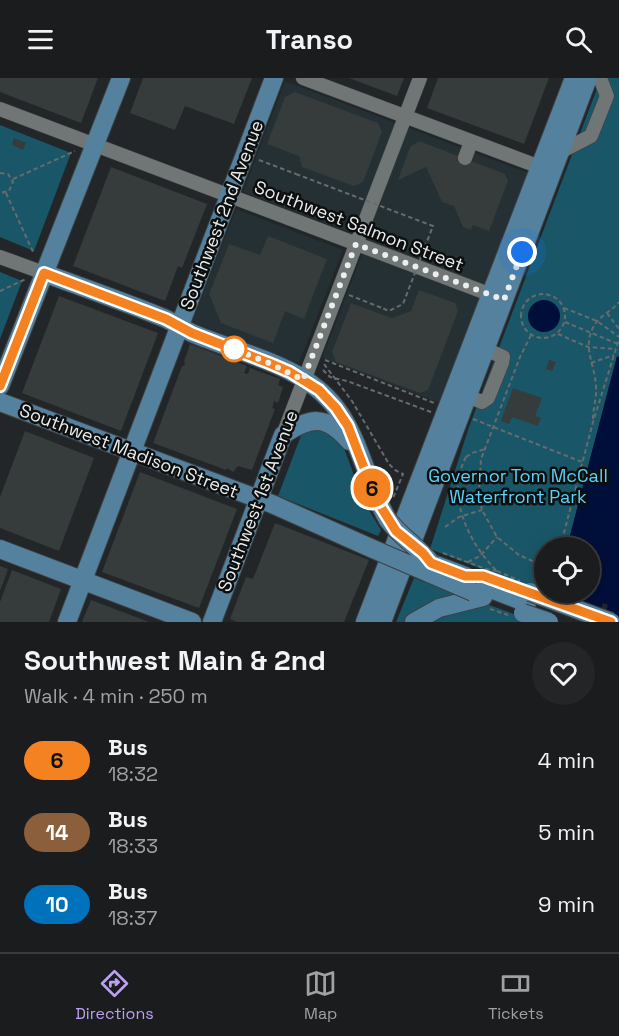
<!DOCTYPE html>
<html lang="en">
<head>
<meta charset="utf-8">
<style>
	:root { --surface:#1a1c1e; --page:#232527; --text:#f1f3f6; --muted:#9fa1a4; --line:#383a3c; --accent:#bca0f2 }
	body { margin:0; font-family:"Space Grotesk",sans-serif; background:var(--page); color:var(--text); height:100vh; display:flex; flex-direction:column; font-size:22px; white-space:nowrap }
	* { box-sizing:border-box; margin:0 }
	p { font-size:20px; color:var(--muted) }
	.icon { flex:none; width:33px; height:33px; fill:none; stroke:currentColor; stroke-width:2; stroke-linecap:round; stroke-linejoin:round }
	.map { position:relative; height:544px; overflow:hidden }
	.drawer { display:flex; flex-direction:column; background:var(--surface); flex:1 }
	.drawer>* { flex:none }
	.badge { padding:0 12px; border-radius:20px; font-size:21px; line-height:39px }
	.tools { position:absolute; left:534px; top:459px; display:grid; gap:12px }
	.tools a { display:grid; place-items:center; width:66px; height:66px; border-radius:50%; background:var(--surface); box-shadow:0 3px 15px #0003,0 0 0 2px var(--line); font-size:30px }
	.you { position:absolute; width:30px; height:30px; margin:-15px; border:4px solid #fff; border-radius:50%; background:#1a73e8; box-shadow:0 0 0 9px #1a73e833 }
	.map>.badge { position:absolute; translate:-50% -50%; box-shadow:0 0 0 3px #fff }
	.round { display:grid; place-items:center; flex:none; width:63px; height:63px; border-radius:32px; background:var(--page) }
	.summary { display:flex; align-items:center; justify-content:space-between; height:102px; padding:0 24px }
	h1 { font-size:28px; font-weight:700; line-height:45px }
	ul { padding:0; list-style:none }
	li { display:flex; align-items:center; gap:18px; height:72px; padding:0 24px }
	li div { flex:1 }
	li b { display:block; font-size:22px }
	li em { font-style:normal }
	li .badge { min-width:66px; font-weight:700; text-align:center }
	header { display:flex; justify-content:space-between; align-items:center; height:78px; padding:0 24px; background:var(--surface); font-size:27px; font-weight:700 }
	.tabs { display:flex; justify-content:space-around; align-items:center; height:84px; border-top:2px solid var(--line); background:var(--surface); font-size:16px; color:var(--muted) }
	.tabs a { display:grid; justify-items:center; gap:3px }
	.tabs .on { color:var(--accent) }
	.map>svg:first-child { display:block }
	.built { fill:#253034 }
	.green { fill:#195768 }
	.water { fill:#000f3a }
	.pier { fill:#222628 }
	.building { fill:#363b3b }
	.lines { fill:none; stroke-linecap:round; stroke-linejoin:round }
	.minor-casing { stroke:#3d4041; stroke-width:15 }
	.major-casing { stroke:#3d4041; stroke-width:20 }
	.path { stroke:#676b6c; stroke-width:2; stroke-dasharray:4.5 3; stroke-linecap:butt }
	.minor { stroke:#707576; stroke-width:14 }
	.major { stroke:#54819e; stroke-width:18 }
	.major-bridge-casing { stroke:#3d4041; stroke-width:20; stroke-linecap:butt }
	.path-bridge { stroke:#676b6c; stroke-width:2; stroke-dasharray:4.5 3; stroke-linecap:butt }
	.major-bridge { stroke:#54819e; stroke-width:18 }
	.line-casing { stroke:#fff; stroke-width:14 }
	.line { stroke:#f58220; stroke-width:9 }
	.walk { stroke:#ebeeef; stroke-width:6; stroke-dasharray:0 10.8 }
	.stop-dot { fill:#fff; stroke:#f58220; stroke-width:3 }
	.labels { text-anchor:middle; stroke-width:5; stroke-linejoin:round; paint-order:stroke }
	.street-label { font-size:18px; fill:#ebeeef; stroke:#0d0f0f }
	.park-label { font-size:18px; fill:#5cd2f6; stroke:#0d0f0f }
</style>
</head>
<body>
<header><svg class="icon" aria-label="menu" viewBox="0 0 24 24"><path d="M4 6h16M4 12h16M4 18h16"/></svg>Transo<svg class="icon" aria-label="search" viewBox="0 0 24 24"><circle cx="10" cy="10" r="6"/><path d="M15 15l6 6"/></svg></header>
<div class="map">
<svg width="619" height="544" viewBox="0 0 619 544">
	<rect width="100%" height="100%" fill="#222628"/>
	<path class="built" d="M285,3L528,95L440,325L322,280L368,161L243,114Z
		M236,131L343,172L299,285L192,244Z"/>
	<path class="green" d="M601,0H619V279H617L567,469L544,470V514L555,519L430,471L469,349Z
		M0,47L71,75L34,173L0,159Z
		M0,194L22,203L0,261Z
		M320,349L341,362L364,424L381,452L378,458L278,418L302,355Z
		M414,500L536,544H396Z"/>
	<path class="water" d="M528 238a16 16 0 1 1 32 0a16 16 0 1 1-32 0Z
		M617,278L619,279V544L556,515L590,514V470L567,469Z"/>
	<path class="pier" d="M553,514L601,531L603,525L608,527L606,533L619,538V544H549Z"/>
	<path class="building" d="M0,0H98L81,45L0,14Z
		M143,0H252L234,46L185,28L175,52L130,35Z
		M349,0H404L397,18Z
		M438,0H549L524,66L427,30Z
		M295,14L378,45L382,54L363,104L354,108L302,89L299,78L267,66L285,19Z
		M14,60L26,65L23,72L12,67Z
		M419,63L505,96L508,103L489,153L473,147L471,152L463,149L454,128L442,124L426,89L398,102L410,69Z
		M111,89L207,126L182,190L178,188L165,223L73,188Z
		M268,158L327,181L304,241L285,233L273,265L221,245L209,216L229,166L260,177Z
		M419,212L455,225L458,233L428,312L420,315L336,284L332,274L351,225L392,240L411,233Z
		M59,218L158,255L121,353L22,315Z
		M190,266L247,288L244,295L248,296L250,290L280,301L278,307L283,309L278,325L274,323L272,330L275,331L252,392L238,388L233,394L227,390L226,392L153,365L182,288H184L185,285L184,284Z
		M549,282L556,284L552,293L546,291Z
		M513,310L542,320L535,338L541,340L538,348L512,339L509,346L501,343Z
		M25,353L94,380L59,473L0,450V419Z
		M140,394L237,431L199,530L102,494Z
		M275,445L369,482L344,544H237L230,541L246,499L253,501Z
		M0,488L8,491L0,513Z
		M12,492L61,511L49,544H0V524Z
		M91,522L149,544H82Z"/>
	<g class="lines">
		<g class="minor-casing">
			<path id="minor" d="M303,0L548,92
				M0,31L497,219
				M560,74L591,58L607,18L600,0
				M465,80L471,64
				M0,179L44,195
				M467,318L482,324L488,320L502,285L503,279L485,271
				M283,357L420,0"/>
		</g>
		<g class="major-casing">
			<path id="major" d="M44,195C84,210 125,224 164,240C174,244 183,251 192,255C240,276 303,286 336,330C361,363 367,407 388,442
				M0,308L121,0
				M0,324L272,426L373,471
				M0,471L192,544
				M431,485L465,498L478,506L527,525
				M67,544L274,0
				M212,544L283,357C310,339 326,336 349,363
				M365,544L574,0
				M382,544L588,0
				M414,544L439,530L483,519"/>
		</g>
		<path class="path" d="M259,82L296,96
			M0,95L8,96L13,104L9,113L0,115
			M13,101L75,73
			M6,115L34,176
			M0,213L26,201
			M521 238a22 22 0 1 1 44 0a22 22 0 1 1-44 0Z
			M349,217L382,230
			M564,230L597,243L619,259
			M607,235L619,251
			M565,244L618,266
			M558,256L588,269L616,271
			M531,257L520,279L481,381L479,414L482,432L497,459L519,477L544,488
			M325,282L434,325
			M591,285L614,277
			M324,286L352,323L389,386L395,392L403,396L393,420
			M323,292L330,299L347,303L431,334
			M473,341L582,384
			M593,341C593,330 597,319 596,309C595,285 581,269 595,246C601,237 612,233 619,224
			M466,379L472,375L485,371
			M445,449L459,439L482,432
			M560,470L593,344L619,261
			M468,484L480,478L497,459
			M497,493L520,503
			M537,502L539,495L542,496L540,501
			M490,531L508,537"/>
		<use href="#minor" class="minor"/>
		<use href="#major" class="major"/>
		<g class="major-bridge-casing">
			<path id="major-bridge" d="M388,442C401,459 418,469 431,485
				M373,471L473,514
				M530,514L611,544
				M523,535L549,544"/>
		</g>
		<path class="path-bridge" d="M296,96L433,148L403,226L389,233L382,230
			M466,379C445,417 469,466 497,493
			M443,475L486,491L497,493"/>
		<use href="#major-bridge" class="major-bridge"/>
	</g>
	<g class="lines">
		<g class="line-casing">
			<path id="line" d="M0,308L44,195L166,241L192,255L269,285L290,294L319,312L336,330L348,348L376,421L396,453L423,475L431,485L465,498H483L611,544"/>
		</g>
		<use href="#line" class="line"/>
		<path class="walk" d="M234,271L231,270L269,285L303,302L356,166L504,222L522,174"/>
	</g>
	<circle class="stop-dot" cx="234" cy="271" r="12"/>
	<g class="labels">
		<g class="street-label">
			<text transform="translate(222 137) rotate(-69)" y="6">Southwest 2nd Avenue</text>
			<text transform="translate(359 148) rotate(21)" y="6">Southwest Salmon Street</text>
			<text transform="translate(129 373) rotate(21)" y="6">Southwest Madison Street</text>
			<text transform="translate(258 423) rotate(-69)" y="6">Southwest 1st Avenue</text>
		</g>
		<g class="park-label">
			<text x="518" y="404">Governor Tom McCall<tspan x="518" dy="21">Waterfront Park</tspan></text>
		</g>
	</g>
</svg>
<div class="tools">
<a><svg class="icon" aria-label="locate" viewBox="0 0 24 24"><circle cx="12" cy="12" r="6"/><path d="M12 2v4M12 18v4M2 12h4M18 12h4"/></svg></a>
</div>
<div class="you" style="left:522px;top:174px"></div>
<b class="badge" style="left:372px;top:410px;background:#f58220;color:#111">6</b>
</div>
<section class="drawer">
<div class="summary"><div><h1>Southwest Main &amp; 2nd</h1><p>Walk · 4 min · 250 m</p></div><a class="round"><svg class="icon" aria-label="heart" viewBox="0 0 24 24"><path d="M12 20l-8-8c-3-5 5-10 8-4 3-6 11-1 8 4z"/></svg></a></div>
<ul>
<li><span class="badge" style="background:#f58220;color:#111">6</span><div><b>Bus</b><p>18:32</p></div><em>4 min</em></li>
<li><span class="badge" style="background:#8b5e3c;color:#fff">14</span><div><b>Bus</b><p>18:33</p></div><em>5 min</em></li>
<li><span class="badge" style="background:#0072bc;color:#fff">10</span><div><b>Bus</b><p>18:37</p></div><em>9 min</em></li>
</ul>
</section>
<nav class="tabs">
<a class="on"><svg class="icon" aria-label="directions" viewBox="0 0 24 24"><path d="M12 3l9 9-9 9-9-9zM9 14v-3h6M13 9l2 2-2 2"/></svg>Directions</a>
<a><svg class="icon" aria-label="map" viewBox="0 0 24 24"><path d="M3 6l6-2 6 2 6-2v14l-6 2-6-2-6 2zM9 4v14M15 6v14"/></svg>Map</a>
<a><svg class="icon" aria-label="tickets" viewBox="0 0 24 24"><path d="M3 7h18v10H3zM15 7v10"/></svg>Tickets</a>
</nav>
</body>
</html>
